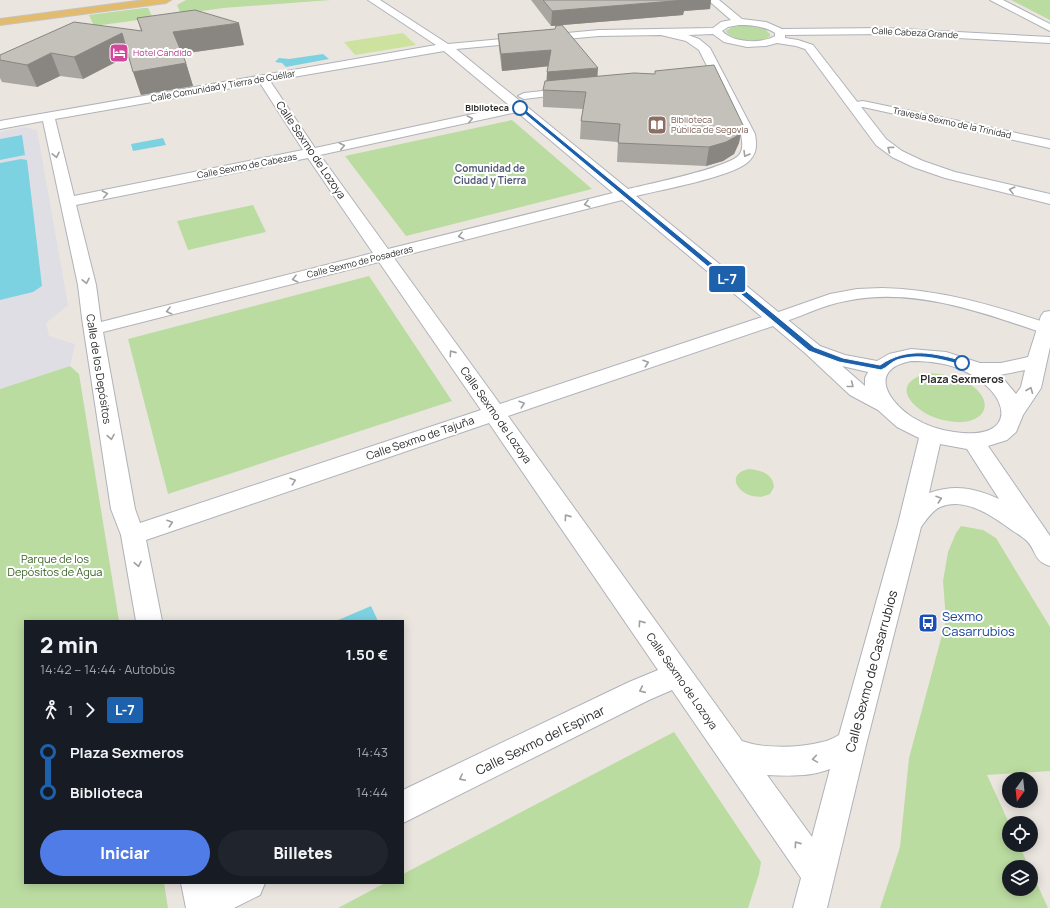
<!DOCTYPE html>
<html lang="es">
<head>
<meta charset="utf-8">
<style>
	:root { --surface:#171b24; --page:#20242c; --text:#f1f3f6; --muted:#9ea1a6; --accent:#507ce8 }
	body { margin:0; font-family:Manrope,sans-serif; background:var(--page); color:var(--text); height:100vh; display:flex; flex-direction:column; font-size:15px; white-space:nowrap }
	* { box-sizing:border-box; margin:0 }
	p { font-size:13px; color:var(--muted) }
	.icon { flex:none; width:22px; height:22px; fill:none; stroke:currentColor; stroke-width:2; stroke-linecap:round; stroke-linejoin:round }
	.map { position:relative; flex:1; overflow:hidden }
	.drawer { position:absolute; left:24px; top:620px; width:380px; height:264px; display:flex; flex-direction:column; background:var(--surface); border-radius:0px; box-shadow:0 2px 10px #0003 }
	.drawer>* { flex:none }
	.badge { padding:0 8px; border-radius:3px; font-size:14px; line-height:26px }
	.needle { width:26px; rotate:195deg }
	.tools { position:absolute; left:1002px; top:772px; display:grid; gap:8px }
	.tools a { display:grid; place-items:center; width:36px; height:36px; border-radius:50%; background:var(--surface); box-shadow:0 2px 10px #0003; font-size:20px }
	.map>.badge { position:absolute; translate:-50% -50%; box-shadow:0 0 0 2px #fff }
	.legs { display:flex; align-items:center; gap:6px; height:44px; padding:0 16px; font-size:13px }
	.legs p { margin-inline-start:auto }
	.summary { display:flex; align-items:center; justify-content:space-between; height:68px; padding:0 16px }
	h1 { font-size:22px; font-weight:800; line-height:30px }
	.cta { display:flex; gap:8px; margin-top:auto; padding:8px 16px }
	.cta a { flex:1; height:46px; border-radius:24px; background:var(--accent); color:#fff; font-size:16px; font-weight:800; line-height:46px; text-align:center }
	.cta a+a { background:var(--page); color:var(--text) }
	ul { padding:0 16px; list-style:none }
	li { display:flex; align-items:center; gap:14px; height:40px; font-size:15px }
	li i { display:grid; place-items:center; width:6px; height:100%; margin:0 5px; background:currentColor }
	li i::after { content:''; width:10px; height:10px; margin:-5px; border:3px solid; border-radius:50%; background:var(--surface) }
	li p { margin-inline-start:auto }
	li:first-child i { background:linear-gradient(#0000 50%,currentColor 0) }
	li:last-child i { background:linear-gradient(currentColor 50%,#0000 0) }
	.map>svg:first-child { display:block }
	.industrial { fill:#e0dee5 }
	.green { fill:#bbdca1 }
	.pitch { fill:#cce29e }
	.water { fill:#7dd2e2 }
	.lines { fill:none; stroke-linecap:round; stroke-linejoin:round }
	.pedestrian-casing { stroke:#afb2ba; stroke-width:2 }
	.minor-casing { stroke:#afb2ba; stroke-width:2 }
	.primary-casing { stroke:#c4c4c4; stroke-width:2 }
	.pedestrian { fill:#fff; fill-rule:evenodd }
	.minor { fill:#fff; fill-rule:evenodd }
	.primary { fill:#e3bb6d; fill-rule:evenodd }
	.wall { fill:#a9a5a0 }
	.shaded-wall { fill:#898682 }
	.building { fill:#c4c0ba; stroke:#898682 }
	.oneway { stroke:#a0a0a0 }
	.line-1 { fill:#1d61ac; stroke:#fff }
	.stop-1-dot { fill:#fff; stroke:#1d61ac; stroke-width:2 }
	.labels { text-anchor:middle; stroke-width:4; stroke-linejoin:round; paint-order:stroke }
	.far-street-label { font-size:9px; fill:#2b2b2b; stroke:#fff }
	.far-hotel-label { font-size:9px; fill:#b23c85; stroke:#fff; text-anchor:start }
	.far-stop-label { font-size:9px; font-weight:bold; fill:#2b2b2b; stroke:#fff; text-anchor:end }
	.far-education-label { font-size:9px; fill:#785e54; stroke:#fff; text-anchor:start }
	.far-neighbourhood-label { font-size:10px; font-weight:bold; fill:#505b77; stroke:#fff }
	.street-label { font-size:11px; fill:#2b2b2b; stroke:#fff }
	.stop-label { font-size:11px; font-weight:bold; fill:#2b2b2b; stroke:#fff }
	.park-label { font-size:11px; fill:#366122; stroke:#fff }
	.near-transit-label { font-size:13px; fill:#164399; stroke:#fff; text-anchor:start }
	.near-street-label { font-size:13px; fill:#2b2b2b; stroke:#fff }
</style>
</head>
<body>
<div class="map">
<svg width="1050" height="908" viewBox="0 0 1050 908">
	<rect width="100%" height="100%" fill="#ebe5df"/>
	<path class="industrial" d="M24,127L37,130L68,305L46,323L49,336L75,344L70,366L0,389V132Z"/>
	<path class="green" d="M186,0H331L223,8L181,14L177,5Z
		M1011,0H1050V20Z
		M144,8H148L153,18L94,26L89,15Z
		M746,25L765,29L770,34V36C759,44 737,41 727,33L726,31L732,27Z
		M512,120L592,189L406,236L345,156Z
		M253,205L266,232L188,250L177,221Z
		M369,276L452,401L168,494L128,339Z
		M70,366L79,374L119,621H25V883H164L168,908H0V389Z
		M929,373C945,374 962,377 975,388C996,407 980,424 956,422C944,421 932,418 922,411C899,395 902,379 929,373Z
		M749,469C761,470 773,474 774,487L770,494C746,506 719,475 749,469Z
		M961,526L983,530L996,538L1050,627V771L987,775L1009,823V845H1019L1029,867H1009V889H1031V871L1048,908H880L900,847L909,758L946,620L943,581L948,552L956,533Z
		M674,732L761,862L759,874L748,908H338L385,883H403V874Z"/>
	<path class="pitch" d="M403,33L416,45L355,55L344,42Z"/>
	<path class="water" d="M323,54L329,59L286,67L282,63L275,62L279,58L289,59Z
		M22,135L25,155L0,160V139Z
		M163,138L166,145L133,151L131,144Z
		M21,159L27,160L42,286L33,292L0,300V163Z
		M371,606L378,621H336Z"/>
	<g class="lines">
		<g class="pedestrian-casing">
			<path id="pedestrian" d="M570,88L574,89L576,91L574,93L524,99L518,96L524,93Z
				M863,101L1050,140V148L863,107H849L847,105L849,103Z
				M882,288C940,289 995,306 1050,324V332L1046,333L1040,332C978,311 912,287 846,301C821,305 800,318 776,324L770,323L768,319L770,315L830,294L857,289Z"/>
		</g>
		<g class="minor-casing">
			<path id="minor" d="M368,0H380L448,44L599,30L713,28L721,22L731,20L708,0H719L742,19L766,22L782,29L884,28L1050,37V43L884,34L785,35V38L798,40L813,45L886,139L902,151L923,161L955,172L1050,194V204L945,178L913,167L892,157L876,145L805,49L796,46L777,43L766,46L747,47L724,42L713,34L688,35L699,39L710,48L755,134C757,145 757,154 748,162C732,177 660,190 636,196L820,346L845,355L877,361L889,354L911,349L946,352L980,363H1001L1028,357L1041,316L1044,312L1050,311V347L1041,388L1023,415L1016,432L1007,440L988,446L1050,536V566C1034,561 1037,553 1028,542C1024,538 1018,534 1013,531C994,517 965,496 940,507C932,511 926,520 921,527L866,745L827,908H793L801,878L672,690L649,700L403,823V790L629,682L658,670L489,423L146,540L162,621H136L121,535L111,509L82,318L78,285L43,121L0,129V121L436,45ZM739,25C752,25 764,26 775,33V36C761,44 733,43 722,31L728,27ZM661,35L686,41L699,50L741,134C742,141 744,149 739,155C728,168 649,184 628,189L456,49L599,36ZM444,51L510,106L315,148L270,81ZM260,83L303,150L74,196L55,119ZM517,112L613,193L388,249L320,155ZM308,158L373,253L101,322L96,285L76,205ZM622,200L762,317L500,404L394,258ZM379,262L481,410L140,523L135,509L103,332ZM773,326L805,353L850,395L878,410L897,427L919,438L898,524L839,735C834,738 828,741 822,742C800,748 763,749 742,741L508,416ZM911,361C929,361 948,363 964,371C1012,393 1019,442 954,432C939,430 925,425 912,417C886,400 869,369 911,361ZM842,366L868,372L865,378V386ZM1025,370L1021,387L1016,394L1000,375ZM940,444L967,449L999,499C974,488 956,484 929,493ZM830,769L812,837L767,775C788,776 810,777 830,769Z
				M990,0H1003L1050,24V31Z
				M181,883H265L260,895L234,908H186Z"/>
		</g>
		<g class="primary-casing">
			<path id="primary" d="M144,0H171L166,3L0,25V19Z"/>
		</g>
		<use href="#pedestrian" class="pedestrian"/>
		<use href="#minor" class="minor"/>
		<use href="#primary" class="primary"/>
	</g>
	<path class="wall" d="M531,0H711L710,9L684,11L683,15L562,25L597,76L739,143L734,154L723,161L706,166L617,162L618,142L580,139L581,121L583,109L543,107V90L547,81V72L548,66L502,71L499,49L498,34L555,29L556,26H551Z
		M137,18L244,45L182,54L186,63L193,86L141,95L128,56L83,79L60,76L37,87L2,82L0,78V55L141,31Z"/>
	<path class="shaded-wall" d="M681,0H711L710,9L684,11L683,15L551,26L552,11Z
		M239,23L244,45L179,54L173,32Z
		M122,33L129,55L83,79L74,57Z
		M551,50V66L502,71L501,54Z
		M51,53L60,76L37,87L27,65Z
		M186,63L193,86L141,95L133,72Z
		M598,68L597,84L546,89L547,72Z
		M743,125L739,143L734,154L723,161L706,166L709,147Z"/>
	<path class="building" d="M543,0H685L552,11Z
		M195,10L239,23L173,32L186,63L133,72L122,33L74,57L51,53L27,65L0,60V55L74,22L142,31L137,18Z
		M562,25L598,68L547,72L551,50L501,54L498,34L555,29L556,26Z
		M714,65L743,125L737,136L726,142L709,147L618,143L620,124L581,121L586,92L543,90L545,81L634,73L655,74V71Z"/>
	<defs><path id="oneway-chevron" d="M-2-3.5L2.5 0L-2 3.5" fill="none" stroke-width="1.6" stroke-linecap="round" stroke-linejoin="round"/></defs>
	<g class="oneway">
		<use href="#oneway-chevron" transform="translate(470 119) rotate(-12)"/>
		<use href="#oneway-chevron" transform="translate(342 146) rotate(-12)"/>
		<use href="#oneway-chevron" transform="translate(890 149) rotate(-143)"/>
		<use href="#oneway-chevron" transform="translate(746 154) rotate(121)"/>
		<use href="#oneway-chevron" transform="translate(56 155) rotate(78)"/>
		<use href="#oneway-chevron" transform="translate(1012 190) rotate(-166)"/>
		<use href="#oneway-chevron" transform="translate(105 194) rotate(-11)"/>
		<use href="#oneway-chevron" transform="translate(587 204) rotate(166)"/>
		<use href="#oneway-chevron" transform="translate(461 236) rotate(166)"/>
		<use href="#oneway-chevron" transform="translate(295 279) rotate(166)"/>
		<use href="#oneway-chevron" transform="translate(86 281) rotate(78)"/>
		<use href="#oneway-chevron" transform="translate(169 311) rotate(166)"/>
		<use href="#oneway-chevron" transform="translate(452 353) rotate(-125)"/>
		<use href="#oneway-chevron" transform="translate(646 363) rotate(-18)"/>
		<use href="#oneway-chevron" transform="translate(851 385) rotate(38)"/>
		<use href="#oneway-chevron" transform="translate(1030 390) rotate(-68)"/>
		<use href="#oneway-chevron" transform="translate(522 404) rotate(-19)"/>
		<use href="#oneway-chevron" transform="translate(111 437) rotate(80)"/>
		<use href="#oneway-chevron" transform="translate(293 481) rotate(-19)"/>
		<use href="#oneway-chevron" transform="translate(939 499) rotate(-18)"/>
		<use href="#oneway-chevron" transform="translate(567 517) rotate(-125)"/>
		<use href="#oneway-chevron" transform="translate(170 523) rotate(-18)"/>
		<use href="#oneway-chevron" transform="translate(138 564) rotate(79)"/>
		<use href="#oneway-chevron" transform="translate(641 623) rotate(-125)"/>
		<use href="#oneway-chevron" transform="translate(642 690) rotate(156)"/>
		<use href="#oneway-chevron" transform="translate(815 759) rotate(171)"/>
		<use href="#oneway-chevron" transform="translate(462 778) rotate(154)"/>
		<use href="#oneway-chevron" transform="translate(797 844) rotate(-125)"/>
	</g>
	<path class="line-1" d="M519,107H522L814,347L843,358L880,365C908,346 934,353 964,361L965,363L962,365C940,359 919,353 897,360C891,362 887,368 881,370L839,362L809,351L519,109Z"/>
	<defs>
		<g id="hotel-square" transform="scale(1)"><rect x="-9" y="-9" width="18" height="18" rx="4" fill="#d1479c" stroke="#fff"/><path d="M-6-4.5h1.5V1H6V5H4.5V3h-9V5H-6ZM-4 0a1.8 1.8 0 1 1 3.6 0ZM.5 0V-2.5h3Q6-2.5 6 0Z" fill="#fff"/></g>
		<g id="library-square" transform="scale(1)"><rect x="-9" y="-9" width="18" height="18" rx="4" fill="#8d6e63" stroke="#fff"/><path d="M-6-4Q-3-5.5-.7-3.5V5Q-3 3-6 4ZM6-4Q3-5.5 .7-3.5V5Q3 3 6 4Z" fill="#fff"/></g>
		<g id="bus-square" transform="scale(1)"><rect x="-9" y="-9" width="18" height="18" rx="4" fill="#1a4fb4" stroke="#fff"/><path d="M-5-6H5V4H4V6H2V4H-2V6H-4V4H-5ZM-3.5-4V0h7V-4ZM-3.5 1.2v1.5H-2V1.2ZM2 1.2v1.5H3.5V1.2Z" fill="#fff"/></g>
	</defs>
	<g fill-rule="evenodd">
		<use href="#hotel-square" x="119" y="53"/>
		<use href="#library-square" x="657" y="125"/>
		<use href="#bus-square" x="928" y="623"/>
	</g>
	<g class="stop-1-dot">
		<circle cx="520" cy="108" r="7"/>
		<circle cx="962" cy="363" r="7"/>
	</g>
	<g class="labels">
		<g class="far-street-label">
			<text transform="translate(915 33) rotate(3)" y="3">Calle Cabeza Grande</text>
			<text transform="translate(223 86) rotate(-10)" y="3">Calle Comunidad y Tierra de Cuéllar</text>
			<text transform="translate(952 123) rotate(12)" y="3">Travesía Sexmo de la Trinidad</text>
			<text transform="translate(247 166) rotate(-11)" y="3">Calle Sexmo de Cabezas</text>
			<text transform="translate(360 262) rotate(-14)" y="3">Calle Sexmo de Posaderas</text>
		</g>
		<g class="far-hotel-label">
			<text x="133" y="56">Hotel Cándido</text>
		</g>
		<g class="far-stop-label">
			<text x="509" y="111">Biblioteca</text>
		</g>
		<g class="far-education-label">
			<text x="671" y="123">Biblioteca<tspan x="671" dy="10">Pública de Segovia</tspan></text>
		</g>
		<g class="far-neighbourhood-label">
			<text x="490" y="172">Comunidad de<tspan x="490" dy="12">Ciudad y Tierra</tspan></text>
		</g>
		<g class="street-label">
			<text transform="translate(311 150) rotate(56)" y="4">Calle Sexmo de Lozoya</text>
			<text transform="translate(99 369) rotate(81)" y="4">Calle de los Depósitos</text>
			<text transform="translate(496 415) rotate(55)" y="4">Calle Sexmo de Lozoya</text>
			<text transform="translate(420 438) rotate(-19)" y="4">Calle Sexmo de Tajuña</text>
			<text transform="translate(682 681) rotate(55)" y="4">Calle Sexmo de Lozoya</text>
		</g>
		<g class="stop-label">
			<text x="962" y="383">Plaza Sexmeros</text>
		</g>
		<g class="park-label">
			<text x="55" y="563">Parque de los<tspan x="55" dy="13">Depósitos de Agua</tspan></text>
		</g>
		<g class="near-transit-label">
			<text x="942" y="621">Sexmo<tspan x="942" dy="15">Casarrubios</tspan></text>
		</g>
		<g class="near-street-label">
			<text transform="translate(871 671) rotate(-75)" y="5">Calle Sexmo de Casarrubios</text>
			<text transform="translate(540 740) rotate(-26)" y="5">Calle Sexmo del Espinar</text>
		</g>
	</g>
</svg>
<div class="tools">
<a><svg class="needle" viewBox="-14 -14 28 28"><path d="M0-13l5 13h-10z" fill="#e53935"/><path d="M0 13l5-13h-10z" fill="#9ea1a6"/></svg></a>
<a><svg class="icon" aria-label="locate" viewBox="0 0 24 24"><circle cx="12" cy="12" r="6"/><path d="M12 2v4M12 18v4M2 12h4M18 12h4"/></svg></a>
<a><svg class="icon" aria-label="layers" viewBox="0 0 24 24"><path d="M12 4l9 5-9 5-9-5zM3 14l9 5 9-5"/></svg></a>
</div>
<b class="badge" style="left:727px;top:279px;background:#1d61ac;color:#fff">L-7</b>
<section class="drawer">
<div class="summary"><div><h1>2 min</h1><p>14:42 – 14:44 · Autobús</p></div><b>1.50 €</b></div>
<div class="legs"><svg class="icon" aria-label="walk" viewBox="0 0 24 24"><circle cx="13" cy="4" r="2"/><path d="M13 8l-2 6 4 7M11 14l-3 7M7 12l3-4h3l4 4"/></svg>1<svg class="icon" aria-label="forward" viewBox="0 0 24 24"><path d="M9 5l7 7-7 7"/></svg><b class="badge" style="background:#1d61ac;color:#fff">L-7</b></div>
<ul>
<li><i style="color:#1d61ac"></i><b>Plaza Sexmeros</b><p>14:43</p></li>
<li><i style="color:#1d61ac"></i><b>Biblioteca</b><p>14:44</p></li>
</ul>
<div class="cta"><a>Iniciar</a><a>Billetes</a></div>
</section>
</div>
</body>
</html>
